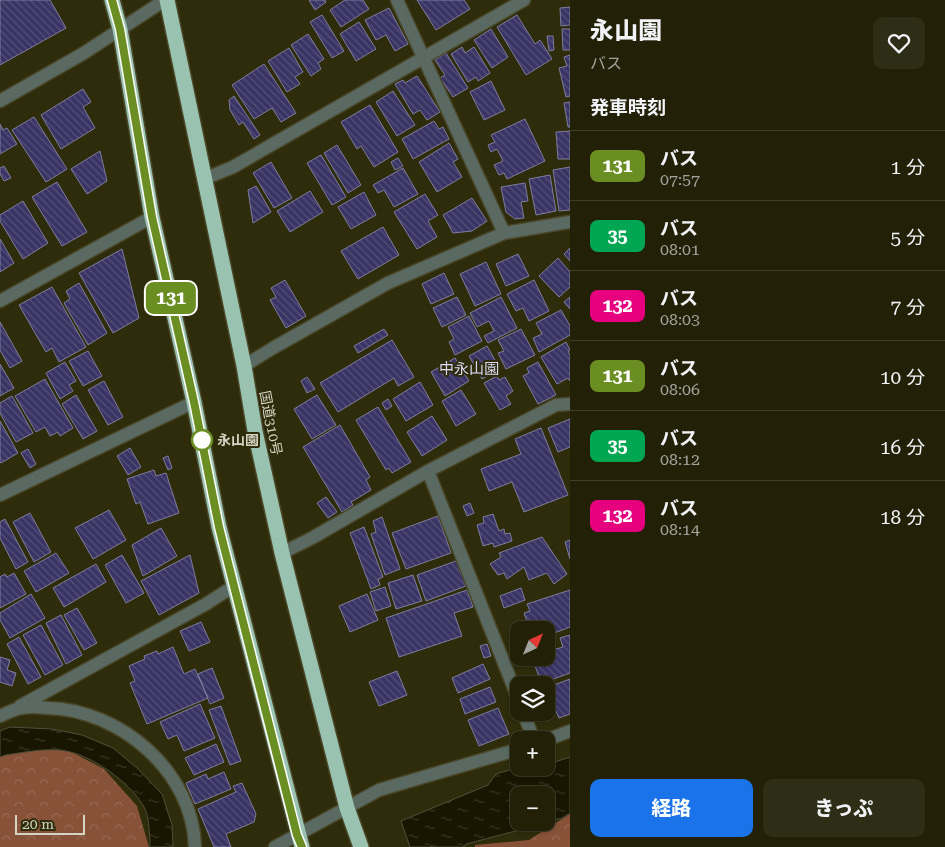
<!DOCTYPE html>
<html lang="ja">
<head>
<meta charset="utf-8">
<style>
	:root { --surface:#222108; --page:#2e2e16; --text:#f1f3f6; --muted:#a2a39c; --line:#3f3e29; --accent:#1a73e8 }
	body { margin:0; font-family:"Roboto Serif","Noto Sans JP",serif; background:var(--page); color:var(--text); height:100vh; display:flex; flex-direction:column; font-size:19px; white-space:nowrap }
	* { box-sizing:border-box; margin:0 }
	p { font-size:16px; color:var(--muted) }
	.icon { flex:none; width:28px; height:28px; fill:none; stroke:currentColor; stroke-width:2; stroke-linecap:round; stroke-linejoin:round }
	.map { position:relative; flex:1; overflow:hidden }
	.drawer { display:flex; flex-direction:column; background:var(--surface); width:375px }
	.drawer>* { flex:none }
	.badge { padding:0 10px; border-radius:8px; font-size:18px; line-height:32px }
	.needle { width:32px; rotate:43deg }
	.controls { position:absolute; left:510px; top:621px; display:grid; gap:10px }
	.controls a { display:grid; place-items:center; width:45px; height:45px; border-radius:10px; background:var(--surface); box-shadow:0 1px 4px #0004,0 0 0 1px var(--line); font-size:25px }
	.scale { position:absolute; left:15px; bottom:12px; width:70px; box-sizing:border-box; padding-left:5px; border:2px solid #d4d4c2; border-top:0; font-size:14px; line-height:18px; white-space:nowrap; color:#d4d4c2; -webkit-text-stroke:4px #2e2c0b; paint-order:stroke }
	.map>.badge { position:absolute; translate:-50% -50%; box-shadow:0 0 0 2px #fff }
	h2 { padding:0 20px; font-size:19px; line-height:45px }
	.round { display:grid; place-items:center; flex:none; width:52px; height:52px; border-radius:10px; background:var(--page) }
	.overview { display:flex; align-items:center; justify-content:space-between; height:85px; padding:0 20px }
	h1 { font-size:24px; font-weight:800; line-height:38px }
	.button { display:flex; gap:10px; margin-top:auto; padding:10px 20px }
	.button a { flex:1; height:58px; border-radius:10px; background:var(--accent); color:#fff; font-size:20px; font-weight:800; line-height:58px; text-align:center }
	.button a+a { background:var(--page); color:var(--text) }
	ul { padding:0; list-style:none }
	li { display:flex; align-items:center; gap:15px; height:70px; padding:0 20px; border-top:1px solid var(--line) }
	li div { flex:1 }
	li b { display:block; font-size:19px }
	li em { font-style:normal }
	li .badge { min-width:55px; font-weight:700; text-align:center }
	main { display:flex; flex:1; min-height:0 }
	.map>svg:first-child { display:block }
	.forest { fill:url(#forest-crowns) }
	.water { fill:url(#water-ripples); stroke:#504f3a }
	.building { fill:url(#building-back-hatch); stroke:#7e7d9e }
	.lines { fill:none; stroke-linecap:round; stroke-linejoin:round }
	.minor-casing { stroke:#494728; stroke-width:15 }
	.highway-casing { stroke:#494728; stroke-width:18 }
	.minor { stroke:#5a6a63; stroke-width:12 }
	.highway { stroke:#99c2b0; stroke-width:15 }
	.line-casing { stroke:#fff; stroke-width:11 }
	.line { stroke:#6b8e23; stroke-width:8 }
	.stop-dot { fill:#fff; stroke:#6b8e23; stroke-width:2.5 }
	.labels { text-anchor:middle; stroke-width:4; stroke-linejoin:round; paint-order:stroke }
	.street-label { font-size:14px; fill:#d4d4c2; stroke:#2e2c0b }
	.stop-label { font-size:14px; font-weight:bold; fill:#d4d4c2; stroke:#2e2c0b; text-anchor:start }
	.neighbourhood-label { font-size:15px; fill:#dbdbf8; stroke:#2e2c0b }
</style>
</head>
<body>
<main>
<div class="map">
<svg width="570" height="847" viewBox="0 0 570 847">
	<defs>
		<pattern id="forest-crowns" width="20" height="18" patternUnits="userSpaceOnUse" patternTransform="scale(1.25)"><rect width="20" height="18" fill="#875238"/><path d="M2 6a3 3 0 1 1 6 0M12 15a3 3 0 1 1 6 0" fill="none" stroke="#976a53"/></pattern>
		<pattern id="water-ripples" width="26" height="14" patternUnits="userSpaceOnUse" patternTransform="scale(1.25)"><rect width="26" height="14" fill="#181600"/><path d="M2 4q2-2 4 0t4 0M15 11q2-2 4 0t4 0" fill="none" stroke="#393724"/></pattern>
		<pattern id="building-back-hatch" width="6" height="6" patternUnits="userSpaceOnUse" patternTransform="scale(1.25)"><rect width="6" height="6" fill="#393464"/><path d="M-1 5l2 2M0 0l6 6M5-1l2 2" fill="none" stroke="#555079"/></pattern>
	</defs>
	<rect width="100%" height="100%" fill="#2e2c0b"/>
	<path class="forest" d="M60,746L104,769L137,806L149,847H0V755Z
		M570,814V847H475V845L529,840Z"/>
	<path class="water" d="M10,727L52,729L82,735L113,748L137,768L162,794L172,825L173,847H150C150,838 149,817 145,809C134,786 98,760 74,753C53,746 27,752 6,755L0,757V731Z
		M570,757V813L562,818L546,822V795H519V822L546,823L466,844L464,847H410L401,821L488,785L496,774L519,767L546,768V762L552,763Z"/>
	<path class="building" d="M0,0H50L66,28L0,65Z
		M309,0H325L326,2L315,10Z
		M345,0H363L369,9L341,27L330,10Z
		M417,0H464L470,9L436,30Z
		M570,7V25L561,26L560,8Z
		M389,8L408,44L395,51L386,35L376,40L365,20Z
		M322,15L344,51L332,58L310,22Z
		M517,15L535,44L540,40L552,59L526,75L497,27Z
		M359,22L376,49L356,61L340,34Z
		M491,29L508,57L492,68L474,40Z
		M562,29H570V50H563Z
		M308,34L324,59L318,63L321,69L311,76L291,45Z
		M547,36H553L554,50L549,51Z
		M462,47L465,53L474,47L490,73L478,81L476,77L468,82L451,54Z
		M289,48L303,72L295,77L300,84L287,92L268,61Z
		M446,53L468,88L453,97L440,78L445,75L435,60Z
		M570,55V96L566,97L559,68L567,66L564,57Z
		M264,64L296,113L281,122L272,108L254,119L232,85Z
		M417,76L440,112L427,120L420,110L413,114L395,84L403,80L405,83Z
		M491,81L505,110L484,120L470,92Z
		M83,89L91,102L83,107L95,128L61,149L41,115Z
		M393,91L415,125L397,136L376,102Z
		M234,96L260,135L254,139L243,122L239,125L230,110L229,100Z
		M570,102V127H568L564,103Z
		M370,105L398,152L374,167L361,146L357,149L341,122Z
		M34,117L67,169L46,182L12,130Z
		M525,119L545,161L507,179L504,173L499,175L494,165L503,161L497,149L491,152L488,145L495,142L491,135Z
		M434,121L439,129L443,127L449,139L413,159L402,139Z
		M0,124L3,130L7,128L17,144L0,154Z
		M570,131V159H558L556,132Z
		M449,143L458,159L453,162L462,177L437,192L419,162Z
		M337,145L361,185L348,193L324,153Z
		M100,151L107,181L87,194L71,169Z
		M321,155L346,197L332,205L307,163Z
		M398,158L403,166L395,170L391,162Z
		M271,162L292,198L274,208L253,173Z
		M4,166L11,178L4,181L0,174V168Z
		M570,167V210L559,211L553,170Z
		M403,168L418,194L394,207L384,190L378,193L373,185Z
		M550,175L556,211L536,215L529,179Z
		M57,182L87,232L62,246L32,197Z
		M525,183L528,201L521,202L524,218L515,219L506,212L501,187Z
		M256,186L271,212L253,223L248,190Z
		M310,191L323,212L290,232L277,211Z
		M364,192L376,215L351,229L338,207Z
		M425,194L438,215L428,221L437,237L417,249L394,212Z
		M472,198L487,221L472,231L453,233L443,215Z
		M23,201L48,243L23,259L0,221V215Z
		M383,227L399,255L358,279L341,251Z
		M0,239L14,263L0,272Z
		M570,248V261L564,254Z
		M122,249L139,318L113,333L79,273Z
		M518,254L529,276L506,286L496,264Z
		M558,258L570,272V287L559,297L539,276Z
		M486,262L501,294L475,306L460,274Z
		M444,273L454,294L431,304L422,284Z
		M285,280L306,316L286,328L270,300L276,297L271,288Z
		M534,280L549,311L529,321L523,308L516,311L507,294Z
		M79,283L107,333L88,345L64,303L70,299L66,291Z
		M52,287L86,347L59,362L52,348L46,352L19,305Z
		M457,297L466,315L442,327L433,308Z
		M501,297L517,328L488,343L484,336L494,331L489,321L477,327L470,313Z
		M570,297V309L564,302Z
		M561,310L570,326V335L539,352L533,338L542,334L536,323Z
		M469,316L482,341L455,355L449,342L454,339L448,327Z
		M0,322L22,361L10,368L0,350Z
		M384,329L388,335L358,353L354,346Z
		M521,329L535,355L506,369L498,353L504,351L498,340Z
		M392,340L414,377L398,386L394,378L338,412L320,383Z
		M566,342L570,350L568,352L570,355V381L568,378L557,384L541,357Z
		M487,346L500,369L482,379L469,356Z
		M88,351L102,376L83,386L69,361Z
		M455,358L469,381L445,396L431,372Z
		M65,362L76,381L69,385L73,391L60,399L46,373Z
		M538,362L556,395L538,404L523,376L529,373L527,368Z
		M0,364L14,388L0,396Z
		M497,376L499,380L505,377L513,391L506,396L511,404L500,410L484,383Z
		M307,377L315,389L307,393L301,381Z
		M45,379L73,428L60,436L58,432L50,436L45,427L36,432L15,396Z
		M104,381L123,417L108,425L88,390Z
		M420,382L433,405L406,421L393,399Z
		M461,390L476,414L456,426L442,401Z
		M76,395L97,431L83,439L62,404Z
		M317,395L336,425L312,439L294,409Z
		M12,396L33,433L16,442L0,413V403Z
		M388,399L392,406L386,410L382,403Z
		M378,407L411,462L392,473L389,468L386,470L356,420Z
		M432,416L447,440L422,456L407,432Z
		M570,419V447L558,452L548,428Z
		M0,421L18,453L1,463L0,462Z
		M340,425L370,477L366,480L371,490L351,502L353,505L342,512L303,447Z
		M541,428L568,495L524,512L512,482L489,491L481,469L521,454L515,439Z
		M130,448L141,467L128,475L117,456Z
		M28,449L36,464L30,468L21,453Z
		M168,456L172,468L168,470L163,458Z
		M154,470L156,476L166,473L179,513L148,524L140,502L136,504L127,479Z
		M326,497L337,512L328,518L317,503Z
		M470,503L474,513L467,516L463,506Z
		M109,510L126,540L93,559L75,528Z
		M30,513L51,552L34,562L13,522Z
		M493,514L499,531L504,529L505,534L510,533L512,541L494,547L493,543L483,546L477,525L484,523L483,517Z
		M438,516L451,553L406,569L392,533Z
		M382,517L400,569L385,575L371,534L376,532L373,521Z
		M5,519L28,562L16,569L0,538V522Z
		M364,527L383,577L378,579L380,585L371,589L350,533Z
		M161,528L177,556L143,576L132,545Z
		M542,537L567,574L554,584L547,573L529,580L524,567L507,579L504,573L498,575L490,564L501,557L499,553Z
		M570,540V559L565,542Z
		M56,553L69,573L36,592L24,571Z
		M122,555L144,593L126,603L105,565Z
		M190,555L199,593L159,615L141,581Z
		M456,561L466,586L426,601L417,575Z
		M96,564L106,582L64,607L53,588Z
		M14,573L26,594L0,608V577L5,574L7,577Z
		M413,575L422,601L396,609L388,583Z
		M385,587L391,606L376,611L370,592Z
		M521,588L525,600L504,608L500,596Z
		M467,590L473,607L454,613L462,636L399,657L386,618Z
		M570,590V627L549,635L546,630H530L524,613L530,611L527,604Z
		M31,594L45,618L10,638L0,620V613Z
		M367,594L378,620L350,632L339,606Z
		M77,608L97,643L84,650L64,615Z
		M61,615L82,655L66,664L46,623Z
		M201,622L210,642L189,651L180,631Z
		M41,625L63,665L45,675L23,635Z
		M570,635V673L545,682L544,678L540,679L532,658H546V652L563,647L560,638Z
		M19,637L41,677L28,684L7,644Z
		M487,644L491,656L484,658L480,646Z
		M173,647L184,674L195,669L208,698L147,724L130,683L135,681L129,666L145,659L144,656L157,651L158,654Z
		M0,657L10,660L7,670L16,673L12,686L0,682Z
		M483,664L490,679L458,693L452,678Z
		M212,668L224,698L210,704L198,674Z
		M397,671L407,695L379,706L369,682Z
		M570,679V714L559,718L556,711L543,715L542,712H546V688Z
		M490,687L496,702L465,714L460,699Z
		M200,704L215,738L184,751L177,735L168,739L160,722Z
		M221,706L241,761L230,765L209,710Z
		M498,708L509,734L479,746L468,720Z
		M216,744L224,762L194,775L185,758Z
		M224,772L231,789L195,804L186,783L206,774L208,779Z
		M242,783L256,814L254,822L226,834L231,847H214L198,809L236,792L233,786Z"/>
	<g class="lines">
		<g class="minor-casing">
			<path id="minor" d="M397,0L504,233
				M0,101L84,53L165,0
				M204,179L233,167L524,0
				M0,301L152,217
				M244,366L273,348L388,283L504,233L570,222
				M0,495L194,402
				M282,553L312,538L428,471
				M519,701L428,471L556,405L570,404
				M20,706L206,604L234,586
				M523,712L534,740
				M0,716C7,713 14,709 22,708C30,706 40,707 48,708C121,710 193,772 195,847
				M546,740L570,731
				M275,847L379,790L519,749"/>
		</g>
		<g class="highway-casing">
			<path id="highway" d="M112,0L120,29L152,217L194,402L219,527L302,847
				M167,0L244,366L255,431L282,553L347,808L361,847"/>
		</g>
		<use href="#minor" class="minor"/>
		<use href="#highway" class="highway"/>
	</g>
	<g class="lines">
		<g class="line-casing">
			<path id="line" d="M112,0L120,29L152,217L194,402L219,527L297,835L302,847"/>
		</g>
		<use href="#line" class="line"/>
	</g>
	<circle class="stop-dot" cx="202" cy="440" r="10"/>
	<g class="labels">
		<g class="street-label">
			<text transform="translate(271 423) rotate(79)" y="5">国道310号</text>
		</g>
		<g class="stop-label">
			<text x="217" y="445">永山園</text>
		</g>
		<g class="neighbourhood-label">
			<text x="469" y="374">中永山園</text>
		</g>
	</g>
</svg>
<div class="controls">
<a><svg class="needle" viewBox="-14 -14 28 28"><path d="M0-13l5 13h-10z" fill="#e53935"/><path d="M0 13l5-13h-10z" fill="#a2a39c"/></svg></a>
<a><svg class="icon" aria-label="layers" viewBox="0 0 24 24"><path d="M12 4l9 5-9 5-9-5zM3 14l9 5 9-5"/></svg></a>
<a>+</a>
<a>−</a>
</div>
<div class="scale">20 m</div>
<b class="badge" style="left:171px;top:298px;background:#6b8e23;color:#fff">131</b>
</div>
<section class="drawer">
<div class="overview"><div><h1>永山園</h1><p>バス</p></div><a class="round"><svg class="icon" aria-label="heart" viewBox="0 0 24 24"><path d="M12 20l-8-8c-3-5 5-10 8-4 3-6 11-1 8 4z"/></svg></a></div>
<h2>発車時刻</h2>
<ul>
<li><span class="badge" style="background:#6b8e23;color:#fff">131</span><div><b>バス</b><p>07:57</p></div><em>1 分</em></li>
<li><span class="badge" style="background:#00a651;color:#fff">35</span><div><b>バス</b><p>08:01</p></div><em>5 分</em></li>
<li><span class="badge" style="background:#e6007e;color:#fff">132</span><div><b>バス</b><p>08:03</p></div><em>7 分</em></li>
<li><span class="badge" style="background:#6b8e23;color:#fff">131</span><div><b>バス</b><p>08:06</p></div><em>10 分</em></li>
<li><span class="badge" style="background:#00a651;color:#fff">35</span><div><b>バス</b><p>08:12</p></div><em>16 分</em></li>
<li><span class="badge" style="background:#e6007e;color:#fff">132</span><div><b>バス</b><p>08:14</p></div><em>18 分</em></li>
</ul>
<div class="button"><a>経路</a><a>きっぷ</a></div>
</section>
</main>
</body>
</html>
